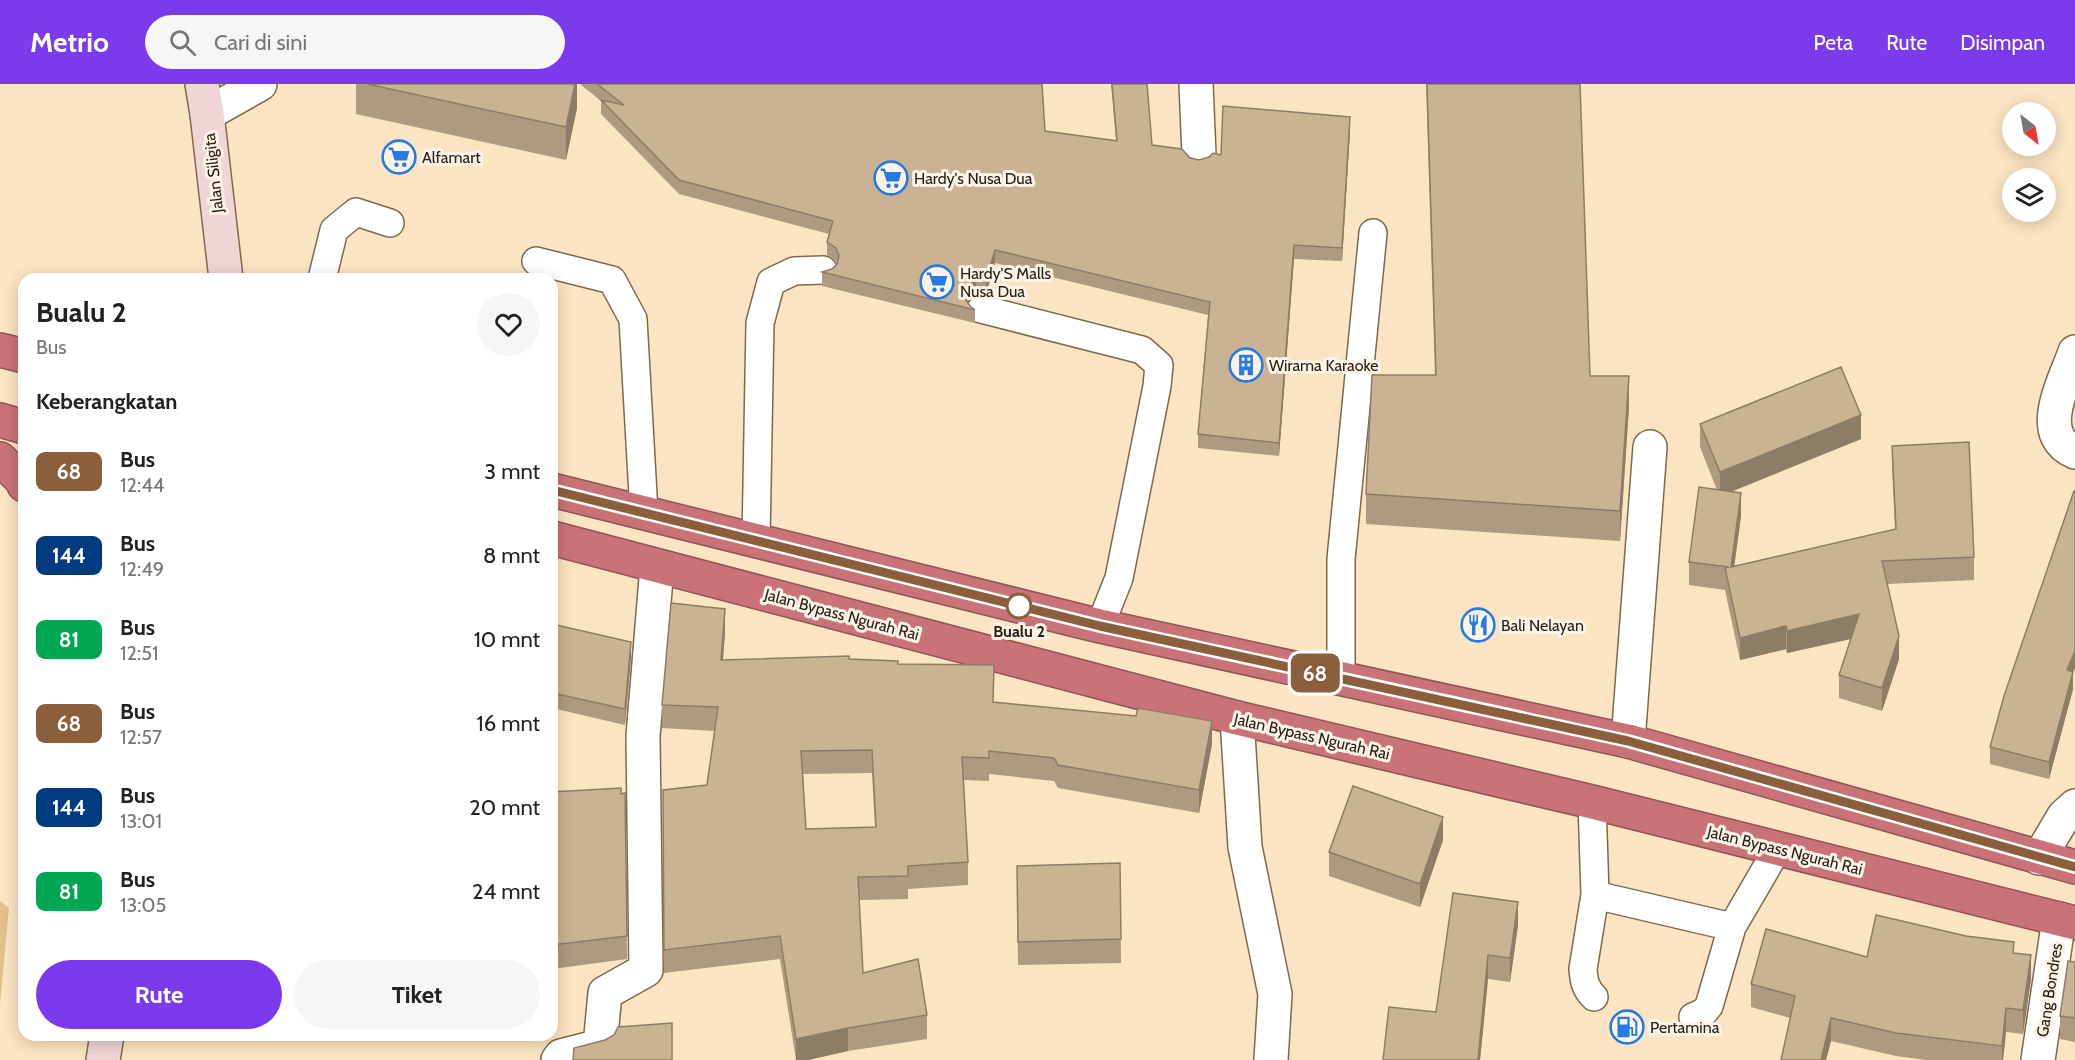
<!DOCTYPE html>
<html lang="id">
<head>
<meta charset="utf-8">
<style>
	:root { --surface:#fff; --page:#f6f6f6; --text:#222; --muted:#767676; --accent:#7c3aed }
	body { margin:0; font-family:Cabin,sans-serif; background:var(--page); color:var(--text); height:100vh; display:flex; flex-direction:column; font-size:22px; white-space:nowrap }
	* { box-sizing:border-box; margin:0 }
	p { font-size:20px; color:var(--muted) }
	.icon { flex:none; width:33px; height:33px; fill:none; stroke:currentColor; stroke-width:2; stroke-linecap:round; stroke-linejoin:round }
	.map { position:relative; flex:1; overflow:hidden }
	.drawer { position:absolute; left:18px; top:189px; width:540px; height:768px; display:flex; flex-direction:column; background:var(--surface); border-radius:18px; box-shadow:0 3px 15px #0003 }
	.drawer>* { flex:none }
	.badge { padding:0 12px; border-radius:9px; font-size:21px; line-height:39px }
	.needle { width:39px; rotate:149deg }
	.controls { position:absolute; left:2002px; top:18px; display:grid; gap:12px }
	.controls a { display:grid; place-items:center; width:54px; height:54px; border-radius:50%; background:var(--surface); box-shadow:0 3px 15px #0003; font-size:30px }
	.map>.badge { position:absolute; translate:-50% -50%; box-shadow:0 0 0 3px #fff }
	h2 { padding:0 18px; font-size:22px; line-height:54px }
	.round { display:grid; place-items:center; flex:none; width:63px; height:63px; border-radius:32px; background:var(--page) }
	.headline { display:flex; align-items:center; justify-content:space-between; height:102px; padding:0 18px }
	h1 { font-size:28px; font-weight:700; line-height:45px }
	.primary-button { display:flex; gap:12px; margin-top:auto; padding:12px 18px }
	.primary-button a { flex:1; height:69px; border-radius:36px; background:var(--accent); color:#fff; font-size:24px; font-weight:700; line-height:69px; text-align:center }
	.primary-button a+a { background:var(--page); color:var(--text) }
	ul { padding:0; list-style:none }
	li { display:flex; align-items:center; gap:18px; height:84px; padding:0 18px }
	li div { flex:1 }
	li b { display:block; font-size:22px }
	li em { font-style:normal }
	li .badge { min-width:66px; font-weight:700; text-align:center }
	header { display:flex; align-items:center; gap:36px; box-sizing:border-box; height:84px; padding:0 30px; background:var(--accent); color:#fff }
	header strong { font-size:28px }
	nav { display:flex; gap:33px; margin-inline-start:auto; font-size:21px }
	.search { width:420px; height:54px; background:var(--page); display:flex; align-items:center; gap:15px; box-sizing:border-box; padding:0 21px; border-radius:33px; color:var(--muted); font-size:22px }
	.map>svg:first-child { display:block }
	.green { fill:#e4bf8a }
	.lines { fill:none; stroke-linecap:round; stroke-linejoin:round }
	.lane-casing { stroke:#7e694b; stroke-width:30 }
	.street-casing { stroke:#7e694b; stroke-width:36 }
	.secondary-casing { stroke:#7e694b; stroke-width:36 }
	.highway-casing { stroke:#915655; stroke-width:36 }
	.lane { stroke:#fff; stroke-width:27 }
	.street { stroke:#fff; stroke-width:33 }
	.secondary { stroke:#efd5d6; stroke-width:33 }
	.highway { stroke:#c97378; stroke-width:33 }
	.wall { fill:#ae9a7e; fill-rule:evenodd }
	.shaded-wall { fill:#8d7d67 }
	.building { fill:#cab393; stroke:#8d7d67; stroke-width:1.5; fill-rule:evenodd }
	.line-casing { stroke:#fff; stroke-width:14 }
	.line { stroke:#8b5e3c; stroke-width:9 }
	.stop-dot { fill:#fff; stroke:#8b5e3c; stroke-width:3 }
	.labels { text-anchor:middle; stroke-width:6; stroke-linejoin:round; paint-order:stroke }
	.poi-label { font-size:16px; fill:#292114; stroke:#fdf3e6; text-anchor:start }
	.street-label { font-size:16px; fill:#292114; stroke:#fdf3e6 }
	.stop-label { font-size:16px; font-weight:bold; fill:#292114; stroke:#fdf3e6 }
</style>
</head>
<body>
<header>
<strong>Metrio</strong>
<div class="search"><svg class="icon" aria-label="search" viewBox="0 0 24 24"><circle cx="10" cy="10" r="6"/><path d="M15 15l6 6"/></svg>Cari di sini</div>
<nav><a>Peta</a><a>Rute</a><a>Disimpan</a></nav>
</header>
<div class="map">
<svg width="2075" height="976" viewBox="0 0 2075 976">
	<rect width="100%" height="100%" fill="#fbe4c2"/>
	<path class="green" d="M0,817L9,824L0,920Z"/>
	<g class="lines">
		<g class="lane-casing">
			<path id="lane" d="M536,177L612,196L633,235L644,429
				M322,195L334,146L356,128L390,139
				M981,225L1142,266L1159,281L1157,302L1119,494L1100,542
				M756,456L760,239L771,198L794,187L823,186
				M1341,595V475L1373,149
				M1592,718L1595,811L1583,885C1584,897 1585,904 1594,913
				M1595,811L1732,843
				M1693,933L1704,928L1709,922L1732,843L1778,764"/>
		</g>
		<g class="street-casing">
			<path id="street" d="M1196,0L1199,71
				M207,30L260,0
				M2075,268C2065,297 2034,351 2075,368
				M1237,634L1245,763L1275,910L1271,976
				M1628,657L1650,363
				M2039,774L2064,732L2075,722
				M558,976L561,972L600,962L605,909L646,886L643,652L657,482
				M2038,976L2059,835"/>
		</g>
		<g class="secondary-casing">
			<path id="secondary" d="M202,0L207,30L226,195
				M103,976L107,951"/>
		</g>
		<g class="highway-casing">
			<path id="highway" d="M0,266L24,272
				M0,336L24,343
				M0,375L21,395L24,401
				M552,406L1100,542L1628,657L2075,783
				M552,454L1237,634L1592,718L2075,839"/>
		</g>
		<use href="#lane" class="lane"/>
		<use href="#street" class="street"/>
		<use href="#secondary" class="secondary"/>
		<use href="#highway" class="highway"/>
	</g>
	<path class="wall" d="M356,0H577V24L566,76L356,30Z
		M580,0H1042L1045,47L1116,56L1111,0H1147L1152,61L1199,76L1221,71L1350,47L1342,177L1294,175L1279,372L1198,364V350L1208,231L995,179L986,210H976L969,214L967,218L970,222L975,226V239L822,202V188L832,185L837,180L836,177L827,171V158L829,150L679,110L601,30V17Z
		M1426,0H1580L1590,292L1629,322L1620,457L1366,440V410L1435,291Z
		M1700,340L1861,355L1731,408L1741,432L1734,482L1895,445L1892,384V362L1974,473V496L1887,500L1899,575L1882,627L1839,614V591L1851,555L1787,569L1786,565L1740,576L1725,506L1689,501V478L1717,406L1700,363Z
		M552,540L631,573L625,641L552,624Z
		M725,548L723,576L849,575L898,580L994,618L1212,660L1199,729L1058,704L1054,697L989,690V697L963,696L968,778V801L908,805V815L859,816L863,889L927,931V955L848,967L808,976H796L780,875L664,889L663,706L707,701L715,647L662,644V621ZM872,689L875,743L806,745L803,690Z
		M2075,584L2073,588V605L2049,695L1990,680V663Z
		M552,708L625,709L627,875L552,885Z
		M1443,756L1420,823L1329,792V768Z
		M1120,779L1121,879L1018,881L1017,805Z
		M1453,809L1518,841L1510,898L1488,895L1480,976H1383L1436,928Z
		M2014,869L2031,895L2023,950L2006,948L2003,976H1926L1896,972L1831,957L1826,976H1781L1790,934L1751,923V900L1867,873Z
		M2075,878V958L2060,955V932Z"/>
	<path class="shaded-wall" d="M575,0H577V24L566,76V43Z
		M1350,33V47L1342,177V164Z
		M1294,161V175L1279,372V359Z
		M995,166V179L986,210V196Z
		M976,196V210L969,214L966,221V207L969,201Z
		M1629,292V322L1620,457V427Z
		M1861,331V355L1720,412V388Z
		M1741,409V432L1731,506V483Z
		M725,525V548L721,599V576Z
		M1859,530V553L1787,569V547Z
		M1786,542V565L1740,576V554Z
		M1899,552V575L1882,627V604Z
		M631,558V573L625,641V625Z
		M2075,567V584L2073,588V605L2049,695V678L2067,586Z
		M1212,637V660L1199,729V706Z
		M1443,733V756L1420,823V800Z
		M1518,818V841L1510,898V874Z
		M1488,871V895L1480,976H1478Z
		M2031,871V895L2023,950V926Z
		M2006,924V948L2003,976H2002V962Z
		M1831,934V957L1826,976H1821Z
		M848,944V967L808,976H796V955Z"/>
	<path class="building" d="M367,0H575L566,43Z
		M597,0H1042L1045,47L1117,57L1112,0H1147L1152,61L1182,65L1190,74L1199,76L1209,73L1213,69L1221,71L1223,22L1350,33L1342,164L1294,161L1279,359L1198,350L1210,218L995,166L986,196H976L969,201L966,207V216L970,222L975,226L822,188L832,185L837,180L839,172L836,164L827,158L833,137L679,96L601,16L624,21Z
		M1427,0H1580L1590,292H1629L1620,427L1366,410L1372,291H1436Z
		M1841,283L1861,331L1720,388L1700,340Z
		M1969,358L1974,473L1882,477L1899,552L1882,604L1839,591L1859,530L1787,547L1786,542L1740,554L1725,484L1729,483L1689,478L1699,403L1741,409L1731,483L1896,445L1892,362Z
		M2074,407L2075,408V567L2067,586L2073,588L2049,678L1990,663L2004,612Z
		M671,519L725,525L721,576L849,572V575L898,577V580L994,581L993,618L1136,632L1138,624L1212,637L1199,706L1058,681L1054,674L989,667V674L962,673L968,778L908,782V792L858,793L863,889L918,875L927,931L848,944L796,955L780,852L664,866L663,706L707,701L718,623L662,621ZM872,666L876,743L806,745L801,667Z
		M552,540L631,558L625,625L552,609Z
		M1353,702L1443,733L1420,800L1329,768Z
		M621,704V710L625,709L627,852L552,861V708Z
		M1120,779L1121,855L1018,858L1017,782Z
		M1453,809L1518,818L1510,874L1488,871L1478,976H1383L1389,923L1436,928Z
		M1876,831L1966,852L2014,858L2013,869L2031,871L2023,926L2006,924L2002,962L1896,949L1831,934L1821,976H1781L1795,912L1751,900L1766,845L1867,873Z
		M2068,877L2075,878V934L2060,932Z
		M672,939V976H573L574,964L605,956L614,951L618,943Z"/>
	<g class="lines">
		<g class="line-casing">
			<path id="line" d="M552,406L1100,542L1628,657L2075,783"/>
		</g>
		<use href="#line" class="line"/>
	</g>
	<defs>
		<g id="supermarket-ring" transform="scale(1.725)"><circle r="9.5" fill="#fdf3e6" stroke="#2779e4" stroke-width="1.5"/><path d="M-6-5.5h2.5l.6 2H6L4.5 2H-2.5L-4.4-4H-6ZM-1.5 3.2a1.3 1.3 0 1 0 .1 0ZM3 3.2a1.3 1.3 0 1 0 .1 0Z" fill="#2779e4"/></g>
		<g id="building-ring" transform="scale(1.725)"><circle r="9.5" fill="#fdf3e6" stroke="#2779e4" stroke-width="1.5"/><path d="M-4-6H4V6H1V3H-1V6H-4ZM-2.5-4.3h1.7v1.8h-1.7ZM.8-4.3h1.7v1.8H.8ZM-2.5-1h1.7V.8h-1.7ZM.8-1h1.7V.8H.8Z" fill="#2779e4"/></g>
		<g id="restaurant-ring" transform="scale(1.725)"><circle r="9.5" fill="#fdf3e6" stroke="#2779e4" stroke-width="1.5"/><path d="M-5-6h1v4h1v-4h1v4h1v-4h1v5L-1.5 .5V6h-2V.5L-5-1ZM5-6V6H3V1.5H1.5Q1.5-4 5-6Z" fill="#2779e4"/></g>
		<g id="fuel-ring" transform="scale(1.725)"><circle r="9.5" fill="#fdf3e6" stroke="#2779e4" stroke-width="1.5"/><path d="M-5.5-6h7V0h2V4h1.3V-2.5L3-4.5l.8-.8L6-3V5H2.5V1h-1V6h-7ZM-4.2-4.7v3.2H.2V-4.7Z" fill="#2779e4"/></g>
	</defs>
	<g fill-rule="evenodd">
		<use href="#supermarket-ring" x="399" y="73"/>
		<use href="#supermarket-ring" x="891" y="94"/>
		<use href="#supermarket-ring" x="937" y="198"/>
		<use href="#building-ring" x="1246" y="281"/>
		<use href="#restaurant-ring" x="1478" y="541"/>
		<use href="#fuel-ring" x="1627" y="943"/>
	</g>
	<circle class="stop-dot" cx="1019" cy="522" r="12"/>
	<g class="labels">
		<g class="poi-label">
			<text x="422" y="79">Alfamart</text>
			<text x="914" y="100">Hardy's Nusa Dua</text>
			<text x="960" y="195">Hardy'S Malls<tspan x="960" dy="18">Nusa Dua</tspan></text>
			<text x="1269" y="287">Wirama Karaoke</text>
			<text x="1501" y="547">Bali Nelayan</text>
			<text x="1650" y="949">Pertamina</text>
		</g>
		<g class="street-label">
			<text transform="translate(213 89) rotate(-96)" y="6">Jalan Siligita</text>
			<text transform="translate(842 530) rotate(15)" y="6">Jalan Bypass Ngurah Rai</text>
			<text transform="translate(1312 652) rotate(13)" y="6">Jalan Bypass Ngurah Rai</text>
			<text transform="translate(1785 766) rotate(14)" y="6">Jalan Bypass Ngurah Rai</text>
			<text transform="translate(2049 906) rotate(-81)" y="6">Gang Bondres</text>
		</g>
		<g class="stop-label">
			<text x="1019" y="553">Bualu 2</text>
		</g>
	</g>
</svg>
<div class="controls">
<a><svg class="needle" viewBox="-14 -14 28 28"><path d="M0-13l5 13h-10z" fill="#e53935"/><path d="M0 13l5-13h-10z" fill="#767676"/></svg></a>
<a><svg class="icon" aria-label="layers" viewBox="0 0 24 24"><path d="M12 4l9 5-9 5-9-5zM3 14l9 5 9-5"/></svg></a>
</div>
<b class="badge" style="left:1315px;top:589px;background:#8b5e3c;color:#fff">68</b>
<section class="drawer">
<div class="headline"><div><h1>Bualu 2</h1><p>Bus</p></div><a class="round"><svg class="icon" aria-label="heart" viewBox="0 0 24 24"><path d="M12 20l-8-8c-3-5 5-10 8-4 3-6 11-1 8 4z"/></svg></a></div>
<h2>Keberangkatan</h2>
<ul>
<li><span class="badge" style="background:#8b5e3c;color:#fff">68</span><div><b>Bus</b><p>12:44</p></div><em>3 mnt</em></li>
<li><span class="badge" style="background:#003b80;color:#fff">144</span><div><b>Bus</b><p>12:49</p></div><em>8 mnt</em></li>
<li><span class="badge" style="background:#00a651;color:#fff">81</span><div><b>Bus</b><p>12:51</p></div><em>10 mnt</em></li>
<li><span class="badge" style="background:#8b5e3c;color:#fff">68</span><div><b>Bus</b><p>12:57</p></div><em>16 mnt</em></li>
<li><span class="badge" style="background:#003b80;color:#fff">144</span><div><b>Bus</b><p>13:01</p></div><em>20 mnt</em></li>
<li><span class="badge" style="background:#00a651;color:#fff">81</span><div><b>Bus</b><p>13:05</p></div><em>24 mnt</em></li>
</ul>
<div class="primary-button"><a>Rute</a><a>Tiket</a></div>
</section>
</div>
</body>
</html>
